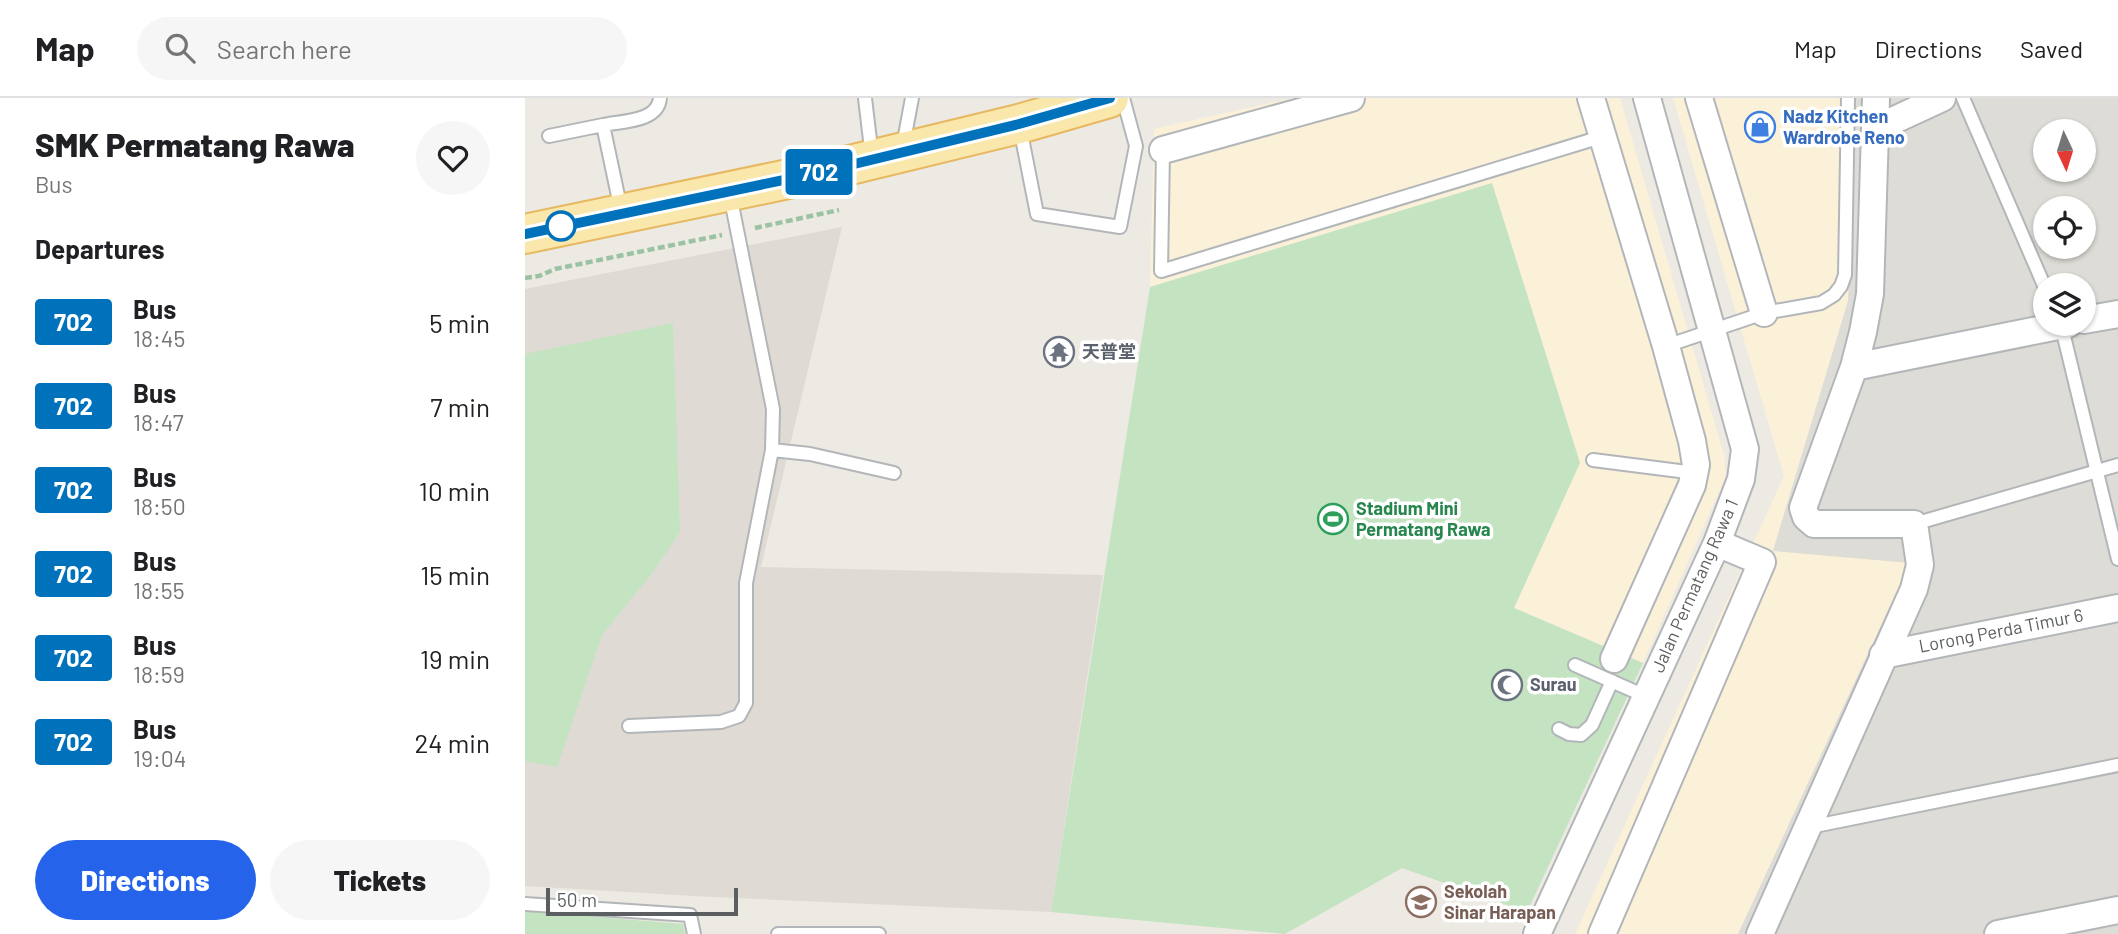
<!DOCTYPE html>
<html lang="en">
<head>
<meta charset="utf-8">
<style>
	:root { --surface:#fff; --page:#f6f6f6; --text:#202124; --muted:#757577; --line:#e0e0e0; --accent:#2563eb }
	body { margin:0; font-family:Barlow,"Noto Sans SC",sans-serif; background:var(--page); color:var(--text); height:100vh; display:flex; flex-direction:column; font-size:26px; white-space:nowrap }
	* { box-sizing:border-box; margin:0 }
	p { font-size:23px; color:var(--muted) }
	.icon { flex:none; width:38px; height:38px; fill:none; stroke:currentColor; stroke-width:2; stroke-linecap:round; stroke-linejoin:round }
	.map { position:relative; flex:1; overflow:hidden }
	.drawer { display:flex; flex-direction:column; background:var(--surface); width:525px }
	.drawer>* { flex:none }
	.badge { padding:0 14px; border-radius:5px; font-size:24px; line-height:46px }
	.needle { width:46px; rotate:176deg }
	.tools { position:absolute; left:1508px; top:21px; display:grid; gap:14px }
	.tools a { display:grid; place-items:center; width:63px; height:63px; border-radius:50%; background:var(--surface); box-shadow:0 2px 5px #0004; font-size:35px }
	.scale { position:absolute; left:21px; bottom:18px; width:192px; box-sizing:border-box; padding-left:7px; border:4px solid #5b5f62; border-top:0; font-size:19px; line-height:24px; white-space:nowrap; color:#5b5f62; -webkit-text-stroke:5px #fff; paint-order:stroke }
	.map>.badge { position:absolute; translate:-50% -50%; box-shadow:0 0 0 4px #fff }
	h2 { padding:0 35px; font-size:26px; line-height:63px }
	.round { display:grid; place-items:center; flex:none; width:74px; height:74px; border-radius:37px; background:var(--page) }
	.headline { display:flex; align-items:center; justify-content:space-between; height:119px; padding:0 35px }
	h1 { font-size:33px; font-weight:800; line-height:52px }
	.primary-button { display:flex; gap:14px; margin-top:auto; padding:14px 35px }
	.primary-button a { flex:1; height:80px; border-radius:42px; background:var(--accent); color:#fff; font-size:28px; font-weight:800; line-height:80px; text-align:center }
	.primary-button a+a { background:var(--page); color:var(--text) }
	ul { padding:0; list-style:none }
	li { display:flex; align-items:center; gap:21px; height:84px; padding:0 35px }
	li div { flex:1 }
	li b { display:block; font-size:26px }
	li em { font-style:normal }
	li .badge { min-width:77px; font-weight:700; text-align:center }
	header { display:flex; align-items:center; gap:42px; box-sizing:border-box; height:98px; padding:0 35px; background:var(--surface); border-bottom:2px solid var(--line) }
	header strong { font-size:33px }
	nav { display:flex; gap:38px; margin-inline-start:auto; font-size:24px }
	.search { width:490px; height:63px; background:var(--page); display:flex; align-items:center; gap:18px; box-sizing:border-box; padding:0 24px; border-radius:38px; color:var(--muted); font-size:26px }
	main { display:flex; flex:1; min-height:0 }
	.map>svg:first-child { display:block }
	.commercial { fill:#fbf1d9 }
	.industrial { fill:#dedcd7; fill-rule:evenodd }
	.education { fill:#dfdbd4 }
	.green { fill:#c3e3c1 }
	.lines { fill:none; stroke-linecap:round; stroke-linejoin:round }
	.lane-casing { stroke:#b3b6b9; stroke-width:16 }
	.street-casing { stroke:#b3b6b9; stroke-width:30 }
	.primary-casing { stroke:#e7b861; stroke-width:42 }
	.path { stroke:#9bc3a3; stroke-width:4.5; stroke-dasharray:7 3.5; stroke-linecap:butt }
	.lane { stroke:#fff; stroke-width:12 }
	.street { stroke:#fff; stroke-width:26 }
	.primary { stroke:#f9e7ab; stroke-width:38 }
	.line-casing { stroke:#fff; stroke-width:16 }
	.line { stroke:#0072bc; stroke-width:10 }
	.stop-dot { fill:#fff; stroke:#0072bc; stroke-width:3.5 }
	.labels { text-anchor:middle; stroke-width:7; stroke-linejoin:round; paint-order:stroke }
	.shop-label { font-size:18px; font-weight:bold; fill:#366cbe; stroke:#fff; text-anchor:start }
	.worship-label { font-size:18px; font-weight:bold; fill:#5b616d; stroke:#fff; text-anchor:start }
	.leisure-label { font-size:18px; font-weight:bold; fill:#27864d; stroke:#fff; text-anchor:start }
	.street-label { font-size:18px; fill:#5b5f62; stroke:#fff }
	.education-label { font-size:18px; font-weight:bold; fill:#785e54; stroke:#fff; text-anchor:start }
</style>
</head>
<body>
<header>
<strong>Map</strong>
<div class="search"><svg class="icon" aria-label="search" viewBox="0 0 24 24"><circle cx="10" cy="10" r="6"/><path d="M15 15l6 6"/></svg>Search here</div>
<nav><a>Map</a><a>Directions</a><a>Saved</a></nav>
</header>
<main>
<section class="drawer">
<div class="headline"><div><h1>SMK Permatang Rawa</h1><p>Bus</p></div><a class="round"><svg class="icon" aria-label="heart" viewBox="0 0 24 24"><path d="M12 20l-8-8c-3-5 5-10 8-4 3-6 11-1 8 4z"/></svg></a></div>
<h2>Departures</h2>
<ul>
<li><span class="badge" style="background:#0072bc;color:#fff">702</span><div><b>Bus</b><p>18:45</p></div><em>5 min</em></li>
<li><span class="badge" style="background:#0072bc;color:#fff">702</span><div><b>Bus</b><p>18:47</p></div><em>7 min</em></li>
<li><span class="badge" style="background:#0072bc;color:#fff">702</span><div><b>Bus</b><p>18:50</p></div><em>10 min</em></li>
<li><span class="badge" style="background:#0072bc;color:#fff">702</span><div><b>Bus</b><p>18:55</p></div><em>15 min</em></li>
<li><span class="badge" style="background:#0072bc;color:#fff">702</span><div><b>Bus</b><p>18:59</p></div><em>19 min</em></li>
<li><span class="badge" style="background:#0072bc;color:#fff">702</span><div><b>Bus</b><p>19:04</p></div><em>24 min</em></li>
</ul>
<div class="primary-button"><a>Directions</a><a>Tickets</a></div>
</section>
<div class="map">
<svg width="1593" height="836" viewBox="0 0 1593 836">
	<rect width="100%" height="100%" fill="#edeae3"/>
	<path class="commercial" d="M767,0H1095L1199,357L1201,378L1118,565L989,510L1055,365L967,85L625,189L629,31Z
		M1148,0H1331L1323,203L1248,452L1385,464L1213,836H1050L1259,378Z"/>
	<path class="industrial" d="M1331,0H1593V836H1213L1385,465L1248,453L1323,203ZM1521,33H1559V72H1521ZM1521,110H1559V149H1521ZM1521,187H1559V226H1521Z"/>
	<path class="education" d="M317,129L236,469L578,477L526,814L186,799L0,788V191Z"/>
	<path class="green" d="M967,85L1055,365L989,510L1118,565L1002,814L877,770L760,836L526,814L625,189Z
		M148,225L155,434L128,474L77,537L32,669L0,663V256Z
		M0,813L158,826L160,836H0Z"/>
	<g class="lines">
		<g class="lane-casing">
			<path id="lane" d="M340,0L347,59
				M1438,0L1521,192
				M495,30L512,116L595,129L611,48L598,0
				M24,38L78,27
				M378,48L387,0
				M638,52L636,173L1076,39
				M96,112L78,27C97,23 133,24 135,0
				M1536,226L1593,461
				M1141,248L1239,215L1296,205L1309,197L1316,188L1320,177L1323,0
				M247,352L285,356L369,375
				M1068,362L1170,375
				M1389,426L1593,367
				M1050,567L1120,598
				M104,628L196,624L214,618L221,605V485L247,352L248,311L205,97
				M1034,631L1044,636L1056,637L1067,627L1087,583
				M1285,729L1593,667
				M0,806L165,817L169,836
				M253,836H354"/>
		</g>
		<g class="street-casing">
			<path id="street" d="M1066,0L1141,248L1167,343L1171,367L1167,387L1089,561
				M1174,0L1239,215
				M1350,31L1417,0
				M638,52L826,0
				M1559,222L1593,216
				M1329,269L1543,226
				M1358,557L1593,510
				M1012,836L1192,445L1216,381L1220,351L1122,0
				M1077,836L1237,464L1192,445
				M1235,836L1389,491L1395,467L1389,426H1289L1281,419L1278,410L1329,269L1338,234L1345,196L1351,0
				M1473,836L1593,812"/>
		</g>
		<g class="primary-casing">
			<path id="primary" d="M0,136L292,75L494,26L584,0"/>
		</g>
		<path class="path" d="M230,130L314,112
			M0,180L14,178L30,171L197,137"/>
		<use href="#lane" class="lane"/>
		<use href="#street" class="street"/>
		<use href="#primary" class="primary"/>
	</g>
	<g class="lines">
		<g class="line-casing">
			<path id="line" d="M0,136L292,75L494,26L585,0"/>
		</g>
		<use href="#line" class="line"/>
	</g>
	<defs>
		<g id="shop-ring" transform="scale(1.575)"><circle r="9.5" fill="#fff" stroke="#3f7fe0" stroke-width="1.5"/><path d="M-5-2.5h2.3a2.7 3.5 0 0 1 5.4 0H5L5.5 6h-11ZM-1.5-2.5h3a1.5 2.3 0 0 0-3 0Z" fill="#3f7fe0"/></g>
		<g id="temple-ring" transform="scale(1.575)"><circle r="9.5" fill="#fff" stroke="#6b7280" stroke-width="1.5"/><path d="M0-6L5-2H3V0L6.5 2.5H4V6H1.5V3h-3V6H-4V2.5H-6.5L-3 0V-2H-5Z" fill="#6b7280"/></g>
		<g id="stadium-ring" transform="scale(1.575)"><circle r="9.5" fill="#fff" stroke="#2e9e5b" stroke-width="1.5"/><path d="M0-5a6.5 5 0 1 0 0 10a6.5 5 0 1 0 0-10ZM-3.5-1.8h7v3.6h-7Z" fill="#2e9e5b"/></g>
		<g id="mosque-ring" transform="scale(1.575)"><circle r="9.5" fill="#fff" stroke="#6b7280" stroke-width="1.5"/><path d="M3.5-4.9A6 6 0 1 0 3.5 4.9A5 5 0 1 1 3.5-4.9Z" fill="#6b7280"/></g>
		<g id="school-ring" transform="scale(1.575)"><circle r="9.5" fill="#fff" stroke="#8d6e63" stroke-width="1.5"/><path d="M0-5L7-2L0 1L-7-2ZM-4 1L0 2.5L4 1V4Q0 6-4 4Z" fill="#8d6e63"/></g>
	</defs>
	<g fill-rule="evenodd">
		<use href="#shop-ring" x="1235" y="29"/>
		<use href="#temple-ring" x="534" y="254"/>
		<use href="#stadium-ring" x="808" y="421"/>
		<use href="#mosque-ring" x="982" y="587"/>
		<use href="#school-ring" x="896" y="804"/>
	</g>
	<circle class="stop-dot" cx="36" cy="128" r="14"/>
	<g class="labels">
		<g class="shop-label">
			<text x="1258" y="25">Nadz Kitchen<tspan x="1258" dy="21">Wardrobe Reno</tspan></text>
		</g>
		<g class="worship-label">
			<text x="557" y="260">天普堂</text>
			<text x="1005" y="593">Surau</text>
		</g>
		<g class="leisure-label">
			<text x="831" y="417">Stadium Mini<tspan x="831" dy="21">Permatang Rawa</tspan></text>
		</g>
		<g class="street-label">
			<text transform="translate(1170 488) rotate(-66)" y="6">Jalan Permatang Rawa 1</text>
			<text transform="translate(1476 533) rotate(-11)" y="6">Lorong Perda Timur 6</text>
		</g>
		<g class="education-label">
			<text x="919" y="800">Sekolah<tspan x="919" dy="21">Sinar Harapan</tspan></text>
		</g>
	</g>
</svg>
<div class="tools">
<a><svg class="needle" viewBox="-14 -14 28 28"><path d="M0-13l5 13h-10z" fill="#e53935"/><path d="M0 13l5-13h-10z" fill="#757577"/></svg></a>
<a><svg class="icon" aria-label="locate" viewBox="0 0 24 24"><circle cx="12" cy="12" r="6"/><path d="M12 2v4M12 18v4M2 12h4M18 12h4"/></svg></a>
<a><svg class="icon" aria-label="layers" viewBox="0 0 24 24"><path d="M12 4l9 5-9 5-9-5zM3 14l9 5 9-5"/></svg></a>
</div>
<div class="scale">50 m</div>
<b class="badge" style="left:294px;top:74px;background:#0072bc;color:#fff">702</b>
</div>
</main>
</body>
</html>
